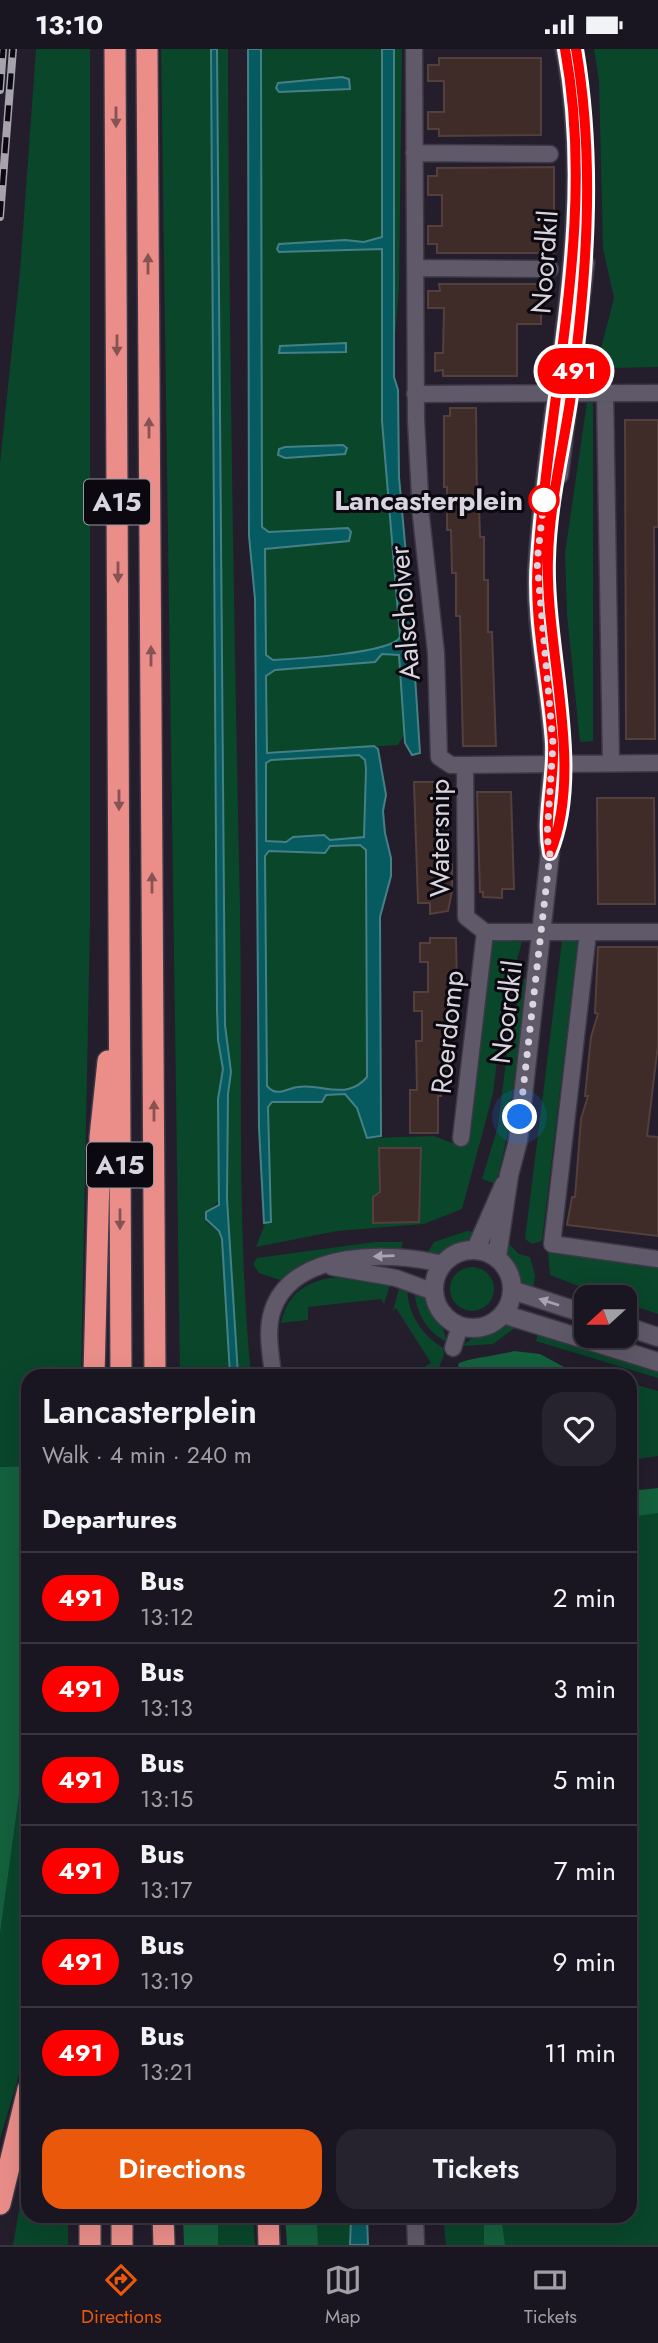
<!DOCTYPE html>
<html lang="en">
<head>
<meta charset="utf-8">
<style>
	:root { --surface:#1a1621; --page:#27232e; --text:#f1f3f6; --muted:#9f9fa5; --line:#38353f; --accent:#ea580c }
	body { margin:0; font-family:Jost,sans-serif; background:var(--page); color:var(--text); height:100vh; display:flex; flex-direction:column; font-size:26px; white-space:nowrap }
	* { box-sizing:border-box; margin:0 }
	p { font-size:23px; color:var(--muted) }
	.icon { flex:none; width:38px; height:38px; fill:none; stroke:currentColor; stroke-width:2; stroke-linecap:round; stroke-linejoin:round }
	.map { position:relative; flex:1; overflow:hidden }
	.panel { position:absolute; left:21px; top:1320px; width:616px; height:854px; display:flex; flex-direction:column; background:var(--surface); border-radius:21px; box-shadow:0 7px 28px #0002,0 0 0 2px var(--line) }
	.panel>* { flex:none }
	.badge { padding:0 14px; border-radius:23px; font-size:24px; line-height:46px }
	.needle { width:46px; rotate:249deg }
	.buttons { position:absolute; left:574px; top:1236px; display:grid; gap:14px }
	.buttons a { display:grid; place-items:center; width:63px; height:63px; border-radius:14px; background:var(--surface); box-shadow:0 7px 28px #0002,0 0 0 2px var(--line); font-size:35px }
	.you { position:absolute; width:35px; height:35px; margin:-18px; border:5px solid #fff; border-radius:50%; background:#1a73e8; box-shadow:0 0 0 10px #1a73e833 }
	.map>.badge { position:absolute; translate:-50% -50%; box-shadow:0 0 0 4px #fff }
	h2 { padding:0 21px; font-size:26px; line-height:63px }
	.round { display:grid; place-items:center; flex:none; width:74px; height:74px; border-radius:21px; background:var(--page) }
	.summary { display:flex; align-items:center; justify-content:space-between; height:119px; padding:0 21px }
	h1 { font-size:33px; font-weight:600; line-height:52px }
	.button { display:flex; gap:14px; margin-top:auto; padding:14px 21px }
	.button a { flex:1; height:80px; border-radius:21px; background:var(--accent); color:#fff; font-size:28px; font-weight:600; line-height:80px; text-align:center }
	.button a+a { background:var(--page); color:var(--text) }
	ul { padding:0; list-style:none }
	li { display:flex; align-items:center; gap:21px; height:91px; padding:0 21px; border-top:2px solid var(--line) }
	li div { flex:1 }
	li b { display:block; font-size:26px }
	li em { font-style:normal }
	li .badge { min-width:77px; font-weight:700; text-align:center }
	.status { display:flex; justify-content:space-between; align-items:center; height:49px; padding:0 35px; background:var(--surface); direction:ltr }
	.status svg { height:19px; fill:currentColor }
	.tabs { display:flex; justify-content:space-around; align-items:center; height:98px; border-top:2px solid var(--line); background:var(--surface); font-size:19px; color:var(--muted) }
	.tabs a { display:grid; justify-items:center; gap:4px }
	.tabs .selected { color:var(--accent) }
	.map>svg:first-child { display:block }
	.green { fill:#09462a }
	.forest { fill:#13613d }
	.water { fill:#065b61; stroke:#458087; stroke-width:2; fill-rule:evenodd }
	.building { fill:#3f2c28; stroke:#533f3b; stroke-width:2 }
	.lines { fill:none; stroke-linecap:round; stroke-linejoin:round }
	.street-casing { stroke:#3d3845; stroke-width:19 }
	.secondary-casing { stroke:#3d3845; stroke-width:21 }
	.highway-casing { stroke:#3d3845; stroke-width:24 }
	.street { stroke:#5f596a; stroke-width:16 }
	.secondary { stroke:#5f596a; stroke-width:18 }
	.highway { stroke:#eb8e89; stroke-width:21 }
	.rail-casing { stroke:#a7a3ae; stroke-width:8 }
	.rail { stroke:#0b090f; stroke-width:5; stroke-dasharray:16; stroke-linecap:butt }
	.oneway { fill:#865252 }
	.oneway2 { fill:#a8a3b0 }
	.line-casing { stroke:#fff; stroke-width:16 }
	.line { stroke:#f00; stroke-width:10 }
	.walk { stroke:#d9d5df; stroke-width:7; stroke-dasharray:0 12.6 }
	.stop-dot { fill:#fff; stroke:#f00; stroke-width:3.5 }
	.labels { text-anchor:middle; stroke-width:6; stroke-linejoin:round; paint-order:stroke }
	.shield { fill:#0b090f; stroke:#9b98a1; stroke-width:2 }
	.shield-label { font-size:26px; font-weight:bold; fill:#d9d5df }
	.street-label { font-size:28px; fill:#d9d5df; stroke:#0b090f }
	.stop-label { font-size:28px; font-weight:bold; fill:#d9d5df; stroke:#0b090f; text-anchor:end }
</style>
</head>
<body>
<div class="status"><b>13:10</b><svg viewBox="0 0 49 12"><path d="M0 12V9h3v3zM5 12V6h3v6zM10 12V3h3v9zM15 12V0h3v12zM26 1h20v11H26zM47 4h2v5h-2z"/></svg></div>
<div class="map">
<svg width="658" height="2196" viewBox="0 0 658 2196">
	<rect width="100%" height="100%" fill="#231d2c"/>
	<path class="green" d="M36,0H90V875L81,1326H28V1417L0,1418V414L20,222Z
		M161,0H211L217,961L218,991L223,1020L218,1050L220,1151L206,1164V1173L219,1183L222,1190L230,1326H180Z
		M217,0H228C229,287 234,573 240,860C243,1016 236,1171 251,1326H238L227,1150L228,1045L231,1023L225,976Z
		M251,0H402L399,239L390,350L406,682L398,696L266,705Z
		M594,0H658V318L614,319L610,331L593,330L614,249L603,200L599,32Z
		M587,353L593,354V692L580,693L567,566L565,504Z
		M359,706L365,711L366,721L367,1028C354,1046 294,1044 272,1043L266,1039L265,710Z
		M495,890L522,893L503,961L493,1045L462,1160L424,1175L337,1182L256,1198L267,1169L268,1059L273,1053H321L326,1046L345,1045L357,1059L367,1089L434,1087L463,1098L491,893Z
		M578,891L542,1192L532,1195L525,1190L562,892Z
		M524,930H527L507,1088L496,1135L482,1130L498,1077L510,980Z
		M467,1182L478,1183C468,1198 443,1205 426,1206L434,1193Z
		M506,1192L519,1205L530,1208L535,1226L533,1242C516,1233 505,1212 506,1192Z
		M375,1193H403L401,1200L308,1212L280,1231L259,1224L253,1215L257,1209Z
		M548,1202L658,1216V1265L625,1254V1248H607L550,1226Z
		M450 1240a22 22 0 1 1 44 0a22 22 0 1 1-44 0Z
		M346,1227L391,1233L384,1255L381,1250L308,1258V1271L281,1274C289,1238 313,1230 346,1227Z
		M400,1237L407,1239C408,1265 421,1285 443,1299L444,1306L436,1326H421L419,1321L431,1314L396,1259L393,1261Z
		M414,1241C430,1250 443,1275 447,1293C426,1283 416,1263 414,1241Z
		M519,1276L493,1295L463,1297C474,1285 502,1275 519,1276Z
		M539,1281L658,1319V1329L536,1292Z
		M630,1334L658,1342V1407L630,1411Z
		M658,1449V2196H446L443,2167L630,2166V1453Z
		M28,1648V1996L0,2090V1885L22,1725L25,1649Z
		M28,2110V2166L68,2167V2196H13Z
		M218,2167H253L255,2196H218Z
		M317,2167H329L330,2171H351L350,2196H318Z"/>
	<path class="forest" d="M514,1302L540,1305L579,1326H537L536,1321L461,1326L458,1315C464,1310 502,1306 514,1302Z
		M28,1417V1648L25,1650L22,1725L0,1885V1418Z
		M658,1439V1464L630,1468V1442Z
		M183,2167H218V2196H184Z
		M285,2167H317L318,2196H287Z
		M484,2167H501L505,2196H484Z"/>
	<path class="water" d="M211,0H217L225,976L231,1023L228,1045L227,1150L238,1326H230L222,1190L219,1182L206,1170V1163L219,1156L218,1050L223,1020L218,991L217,961Z
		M248,0H261L262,478L269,483L348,479L351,483L349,492L265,500L266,606L273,611C294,610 393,604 400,588L382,372V200L279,203L277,200L279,195L345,191L364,193L382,188V0H394V328L398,341L399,428L410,550L420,704L412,706L405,694L399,606L382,605L375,613L275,621L266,627L267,704L374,697L378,700L386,746L383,762L385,784L391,809V827L380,868L381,1087L367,1089L357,1059L345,1045L326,1046L322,1053H272L268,1058L271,1173L264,1174L259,1079L255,550L249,487ZM359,706L365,711L366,720L364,788L330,791L324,786L293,788L286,793L266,792V714L271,711ZM360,796L366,801L367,1028C362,1034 357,1038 348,1040C331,1044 316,1035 298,1038C287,1039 277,1049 267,1037L265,807L269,802L325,804L330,797Z
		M342,28L349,30L350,40L279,43L276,39L278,34Z
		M346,294V303L279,304L280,297Z
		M343,396L347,399L345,405L285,409L278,406L279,400L285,398Z
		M329,2167H367L368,2196H350L351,2171H329Z"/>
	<path class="building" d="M439,9H541V86L439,87V80H428V63H444V32H428V16H439Z
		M554,118V204H437V195H428V177H442V146H428V127H437V119Z
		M439,235H541V275H517V327H443V321L435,322V304H443L444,259H428V242H440Z
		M450,359H476L477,454H479L480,488H484V531H488V583H492L496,697H463L460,567H456V524H452L451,481H447V438H444V367H450Z
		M625,371H658V478H654L655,690H626Z
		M414,733H448V815H452V842L448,862L430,865V854H418Z
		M477,743H511L514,840H502V849L483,848V843H480Z
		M597,749H654L655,855H598Z
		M430,889H456L457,935H453V949H451V984H447V998H444L445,1033H441V1047H438V1084H410V1041H417L416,992H422V962H414V943H428V913H420V894H430Z
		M598,898H658V996L647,1087L658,1088V1187L567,1176L572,1148H575L581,1070L588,1047H585L591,988L598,965L595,964Z
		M379,1099H421L419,1173L373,1174V1148L380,1143Z"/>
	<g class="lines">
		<g class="street-casing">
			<path id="street" d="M414,0L416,371L421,467L436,604L439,708L451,716H465
				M414,104L550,105
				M415,219L550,220
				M605,343L611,714
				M415,345L658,344
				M658,714L465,716L466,868L485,883H658
				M588,884L552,1195L658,1210
				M461,1089L485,883
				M332,1218L396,1229L434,1243
				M453,1299L460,1277
				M273,1326C271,1306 266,1283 272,1263C291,1200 392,1202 442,1215
				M415,2166L416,2196"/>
		</g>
		<g class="secondary-casing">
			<path id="secondary" d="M559,426L585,214
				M476,1200L504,1136
				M434 1240a39 39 0 1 1 78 0a39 39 0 1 1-78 0Z
				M497,1208L509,1126L518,1092L550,804C543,768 555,731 553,694C549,633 533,571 538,510C549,340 598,170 565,0
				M512,1241L586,1265
				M503,1265L658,1313
				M625,1277L658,1288"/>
		</g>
		<g class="highway-casing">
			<path id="highway" d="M115,0L121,1326
				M147,0L155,1326
				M94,1326L100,1088L108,1012
				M0,2155L28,2040
				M90,2166V2196
				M122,2166V2196
				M163,2166L164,2196
				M268,2166L269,2196"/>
		</g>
		<use href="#street" class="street"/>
		<use href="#secondary" class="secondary"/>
		<use href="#highway" class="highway"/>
		<g class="rail-casing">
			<path id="rail" d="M0,41L3,0
				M0,168L13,0"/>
		</g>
		<use href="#rail" class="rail"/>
	</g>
	<defs><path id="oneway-solid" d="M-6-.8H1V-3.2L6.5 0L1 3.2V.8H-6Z" transform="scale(1.75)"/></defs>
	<g class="oneway">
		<use href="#oneway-solid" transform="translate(116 68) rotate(90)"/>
		<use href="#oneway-solid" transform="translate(148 215) rotate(-90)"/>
		<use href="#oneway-solid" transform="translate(117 296) rotate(90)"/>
		<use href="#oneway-solid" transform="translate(149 379) rotate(-90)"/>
		<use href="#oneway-solid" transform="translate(118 523) rotate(90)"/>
		<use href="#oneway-solid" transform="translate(151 607) rotate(-90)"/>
		<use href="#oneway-solid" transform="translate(119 751) rotate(90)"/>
		<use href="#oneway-solid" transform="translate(152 834) rotate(-90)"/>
		<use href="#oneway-solid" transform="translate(154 1062) rotate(-90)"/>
		<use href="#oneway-solid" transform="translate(120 1170) rotate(90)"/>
	</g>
	<g class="oneway2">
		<use href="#oneway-solid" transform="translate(384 1207) rotate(178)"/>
		<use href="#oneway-solid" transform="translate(549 1253) rotate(-162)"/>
	</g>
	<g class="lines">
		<g class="line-casing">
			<path id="line" d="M565,0C597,172 549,339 538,510C533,571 549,633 553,694C555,731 543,768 550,804C585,721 545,600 548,510C549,458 562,405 570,353C586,236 596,117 576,0"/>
		</g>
		<use href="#line" class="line"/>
		<path class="walk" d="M520,1068L550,804L547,788L553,695L537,513L544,451"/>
	</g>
	<circle class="stop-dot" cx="544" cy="451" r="14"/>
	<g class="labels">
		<g class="shield">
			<rect x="84" y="430.5" width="66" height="45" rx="5"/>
			<rect x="87" y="1093.5" width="66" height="45" rx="5"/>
		</g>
		<g class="shield-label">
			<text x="117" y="462">A15</text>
			<text x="120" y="1125">A15</text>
		</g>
		<g class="street-label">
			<text transform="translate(544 213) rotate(-86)" y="10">Noordkil</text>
			<text transform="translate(404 564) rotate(-95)" y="10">Aalscholver</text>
			<text transform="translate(439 789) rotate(-90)" y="10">Watersnip</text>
			<text transform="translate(506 963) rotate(-83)" y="10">Noordkil</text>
			<text transform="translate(447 983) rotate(-84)" y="10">Roerdomp</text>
		</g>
		<g class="stop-label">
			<text x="523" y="461">Lancasterplein</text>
		</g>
	</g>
</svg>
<div class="buttons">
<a><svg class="needle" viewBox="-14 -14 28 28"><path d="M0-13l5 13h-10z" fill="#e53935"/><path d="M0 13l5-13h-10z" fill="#9f9fa5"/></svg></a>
</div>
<div class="you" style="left:520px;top:1068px"></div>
<b class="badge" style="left:574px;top:322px;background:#f00;color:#fff">491</b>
<section class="panel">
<div class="summary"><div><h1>Lancasterplein</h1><p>Walk · 4 min · 240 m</p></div><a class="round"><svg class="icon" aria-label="heart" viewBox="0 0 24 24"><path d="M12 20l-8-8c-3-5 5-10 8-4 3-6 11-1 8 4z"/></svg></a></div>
<h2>Departures</h2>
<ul>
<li><span class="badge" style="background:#f00;color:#fff">491</span><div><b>Bus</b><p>13:12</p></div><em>2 min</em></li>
<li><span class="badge" style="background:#f00;color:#fff">491</span><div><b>Bus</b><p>13:13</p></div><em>3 min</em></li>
<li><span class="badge" style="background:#f00;color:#fff">491</span><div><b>Bus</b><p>13:15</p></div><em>5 min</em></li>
<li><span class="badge" style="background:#f00;color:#fff">491</span><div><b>Bus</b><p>13:17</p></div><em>7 min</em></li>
<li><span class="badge" style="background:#f00;color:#fff">491</span><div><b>Bus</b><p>13:19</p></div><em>9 min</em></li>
<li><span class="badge" style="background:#f00;color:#fff">491</span><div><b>Bus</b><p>13:21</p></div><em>11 min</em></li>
</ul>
<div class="button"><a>Directions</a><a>Tickets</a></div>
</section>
</div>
<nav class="tabs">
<a class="selected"><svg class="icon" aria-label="directions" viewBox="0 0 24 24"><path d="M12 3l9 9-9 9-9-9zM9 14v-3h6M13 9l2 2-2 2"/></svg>Directions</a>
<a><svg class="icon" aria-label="map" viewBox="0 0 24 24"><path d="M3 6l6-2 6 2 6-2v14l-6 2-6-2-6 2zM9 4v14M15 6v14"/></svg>Map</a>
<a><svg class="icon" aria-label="tickets" viewBox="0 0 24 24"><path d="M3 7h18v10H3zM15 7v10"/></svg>Tickets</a>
</nav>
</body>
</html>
